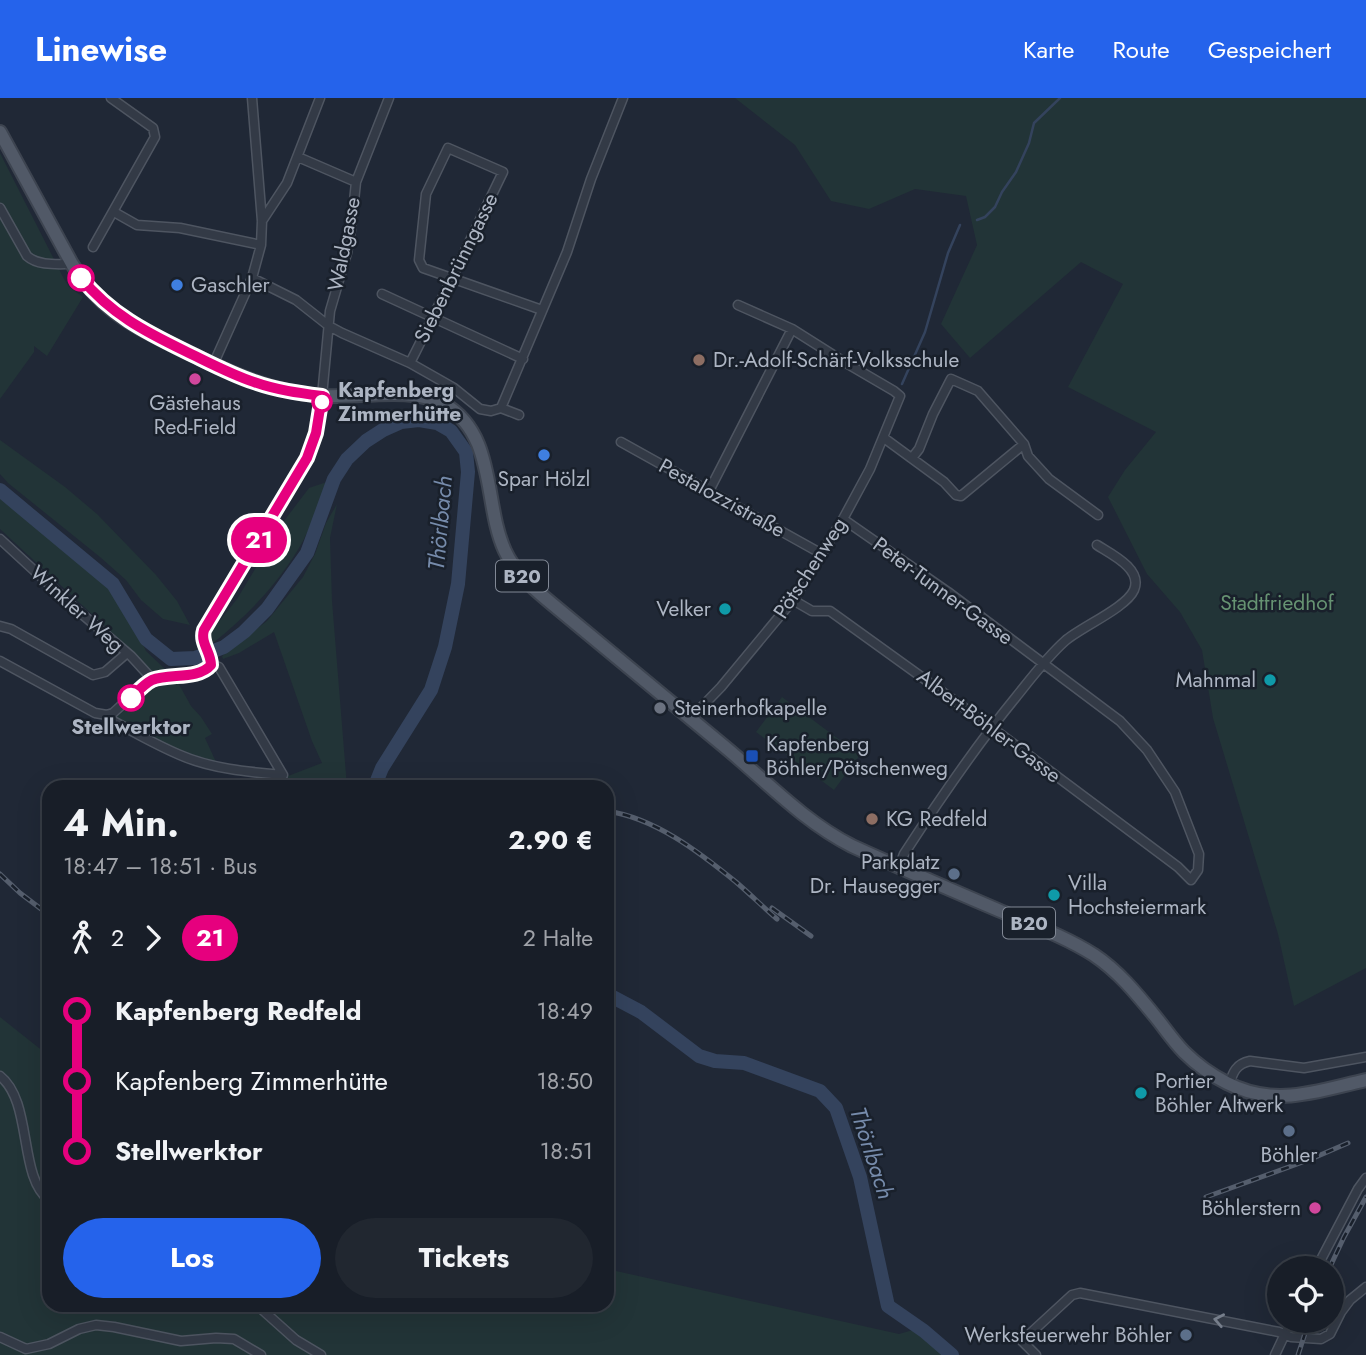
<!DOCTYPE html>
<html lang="de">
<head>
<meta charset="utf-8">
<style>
	:root { --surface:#181e28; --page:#212730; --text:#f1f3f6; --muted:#9fa2a8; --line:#363c45; --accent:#2563eb }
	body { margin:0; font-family:Jost,sans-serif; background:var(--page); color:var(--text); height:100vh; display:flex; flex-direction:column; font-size:26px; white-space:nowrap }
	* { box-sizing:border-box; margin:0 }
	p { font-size:23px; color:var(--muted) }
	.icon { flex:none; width:38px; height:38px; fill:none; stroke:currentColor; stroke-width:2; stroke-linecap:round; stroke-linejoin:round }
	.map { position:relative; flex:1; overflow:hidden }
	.side { position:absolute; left:42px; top:682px; width:572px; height:532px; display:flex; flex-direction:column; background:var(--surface); border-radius:21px; box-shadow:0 7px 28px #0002,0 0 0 2px var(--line) }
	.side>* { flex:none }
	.badge { padding:0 14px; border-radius:23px; font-size:24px; line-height:46px }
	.buttons { position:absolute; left:1267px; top:1158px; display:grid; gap:14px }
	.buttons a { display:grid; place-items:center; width:77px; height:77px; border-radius:50%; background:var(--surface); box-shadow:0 7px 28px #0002,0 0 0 2px var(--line); font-size:35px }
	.map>.badge { position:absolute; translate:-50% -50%; box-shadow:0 0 0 4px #fff }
	.legs { display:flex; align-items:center; gap:10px; height:77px; padding:0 21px; font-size:23px }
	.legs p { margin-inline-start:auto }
	.headline { display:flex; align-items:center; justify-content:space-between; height:119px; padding:0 21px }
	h1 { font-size:38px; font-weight:700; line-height:52px }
	.primary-button { display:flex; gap:14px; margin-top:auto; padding:14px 21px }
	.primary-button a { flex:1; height:80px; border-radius:42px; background:var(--accent); color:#fff; font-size:28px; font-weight:700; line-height:80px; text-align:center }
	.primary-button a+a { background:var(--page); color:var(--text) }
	ul { padding:0 21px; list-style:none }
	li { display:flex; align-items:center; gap:24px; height:70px; font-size:26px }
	li i { display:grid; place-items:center; width:10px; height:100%; margin:0 9px; background:currentColor }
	li i::after { content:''; width:18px; height:18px; margin:-9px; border:5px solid; border-radius:50%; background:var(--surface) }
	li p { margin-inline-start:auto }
	li:first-child i { background:linear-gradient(#0000 50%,currentColor 0) }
	li:last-child i { background:linear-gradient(currentColor 50%,#0000 0) }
	header { display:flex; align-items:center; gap:42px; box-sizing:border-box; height:98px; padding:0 35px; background:var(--accent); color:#fff }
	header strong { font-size:33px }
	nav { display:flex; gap:38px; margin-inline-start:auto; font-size:24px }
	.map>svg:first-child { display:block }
	.green { fill:#223437 }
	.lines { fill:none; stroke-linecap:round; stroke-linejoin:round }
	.stream { stroke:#34435d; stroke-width:2.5 }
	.river { stroke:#34435d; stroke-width:14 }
	.minor-casing { stroke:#4e5561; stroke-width:11 }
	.primary-casing { stroke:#3d4450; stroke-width:16 }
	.minor { stroke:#333a46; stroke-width:8 }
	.primary { stroke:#515967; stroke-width:12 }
	.rail-casing { stroke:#555e6d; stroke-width:5 }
	.rail { stroke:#19202b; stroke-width:2.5; stroke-dasharray:8; stroke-linecap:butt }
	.oneway { stroke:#767e8b }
	.line-1-casing { stroke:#fff; stroke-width:16 }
	.line-1 { stroke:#e6007e; stroke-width:10 }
	.stop-1-dot { fill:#fff; stroke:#e6007e; stroke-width:3.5 }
	.shop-dot { fill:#3f7fe0; stroke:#19202b; stroke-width:2.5 }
	.education-dot { fill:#8d6e63; stroke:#19202b; stroke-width:2.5 }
	.hotel-dot { fill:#d1479c; stroke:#19202b; stroke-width:2.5 }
	.culture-dot { fill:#0f9aa8; stroke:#19202b; stroke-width:2.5 }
	.worship-dot { fill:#6b7280; stroke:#19202b; stroke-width:2.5 }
	.transit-dot { fill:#1a4fb4; stroke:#19202b; stroke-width:2.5 }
	.service-dot { fill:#5c6f8a; stroke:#19202b; stroke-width:2.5 }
	.labels { text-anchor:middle; stroke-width:5; stroke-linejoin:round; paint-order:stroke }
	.shield { fill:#19202b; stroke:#818895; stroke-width:2 }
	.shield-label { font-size:19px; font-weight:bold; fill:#adb5c3 }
	.street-label { font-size:21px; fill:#adb5c3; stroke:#19202b }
	.poi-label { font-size:21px; fill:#adb5c3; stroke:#19202b; text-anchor:start }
	.stop-label { font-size:21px; font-weight:bold; fill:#adb5c3; stroke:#19202b; text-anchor:start }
	.park-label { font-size:21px; fill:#669372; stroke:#19202b }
	.water-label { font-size:23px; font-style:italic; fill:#768bab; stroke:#19202b }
</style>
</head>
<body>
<header>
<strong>Linewise</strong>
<nav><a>Karte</a><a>Route</a><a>Gespeichert</a></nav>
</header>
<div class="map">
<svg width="1366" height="1257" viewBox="0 0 1366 1257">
	<rect width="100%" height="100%" fill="#202836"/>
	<path class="green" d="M735,0H1366V870L1294,908L1278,836L1213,620L1202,552L1180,514L1147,476L1108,399L1125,372L1156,334L1068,289L1123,186L1081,164L970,260L941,226L977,147L966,98L915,91L869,111L831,103L795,47Z
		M0,55L64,181L69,189L83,199L47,258L34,248V254L0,301Z
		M0,342L65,389L97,416L156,477L177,503L190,527L163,521L141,502L126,482L100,459L8,385L0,376Z
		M330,383C321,402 313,423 303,443C281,483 248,517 213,545L209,536L237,501L284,423L309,390Z
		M0,396L103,483L129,517L146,553L166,572L149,574L135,556L0,431Z
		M337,406L330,440L332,503L347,689L297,690L281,687L283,680L322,665L312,643L274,534L239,555L223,561L222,558L267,523L303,479L315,456L326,425Z
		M176,581L191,608L201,619L212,636L205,640L216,664C181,653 146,640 116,620C134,604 152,587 176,581Z
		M782,599L860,657L834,692L756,634Z
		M0,919L49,958V1208H607V1171L899,1236L913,1232L939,1250L944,1257H0Z"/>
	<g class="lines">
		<path class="stream" d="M977,122L985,119L995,109L1002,94L1016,74L1029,45L1034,25L1060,0
			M902,286L925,234L948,155L960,127"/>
		<path class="river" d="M0,392L113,486L146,541L171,561L195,560L224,549L244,534L267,511L307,455L334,381L347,361L366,343L383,332L401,324L419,322L437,325L451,333L466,354L468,374L458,486L445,549L431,592L382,670L374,690
			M607,896L641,914L699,958L715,963L744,965L820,993L836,1010L860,1079L888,1208L924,1233L952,1257"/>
		<g class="minor-casing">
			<path id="minor" d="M298,59L356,84
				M0,110L27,158C38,168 57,166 72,166
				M114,114L137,127L180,130L261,147
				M262,123L287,85L320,0
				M93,149L155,39L153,30L111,0
				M252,180L296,202L329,228L342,235L410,265L454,290L480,311L491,313L501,310L519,317
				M382,196L523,261
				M410,265C442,202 472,138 503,74L448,50L426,96L419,162L423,170L542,212
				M213,267L252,180L261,147L262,123L252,0
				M501,310L567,154L591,81L623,0
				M884,340L944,384L956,397L961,398L1024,346
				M621,344L822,456
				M912,360L919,351L933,316L951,281L978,293L1024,346L1028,358L1049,381L1098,417
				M709,393L792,231
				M0,441L76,511L131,558L153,582
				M793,502L812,513H830L991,629L1178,769L1191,782L1198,772L1199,756L1175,694L1147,652L1120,623L948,494L843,421
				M0,528L11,531L93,577L105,574L127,555
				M0,563L95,615L107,617L113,615L146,585C152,583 157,580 162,579C178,575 200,580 211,567
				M211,567C211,554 200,545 204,532L293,386L307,360L316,335L322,298L330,213L347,155L351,132L356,84L389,0
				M107,617L111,622C134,634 156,647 180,657C212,671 249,674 283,677L219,569L211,567
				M690,621L721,589L793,502L843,421L870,371L900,298L894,293L841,262L792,231L738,207
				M899,769L904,756C939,702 975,649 1016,599C1032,579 1047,559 1065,543C1081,529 1126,510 1134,492C1143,471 1111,456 1097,447
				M0,978C33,1004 18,1079 49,1102
				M1229,987C1233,974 1236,966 1250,963L1304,970L1366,959
				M1316,1171L1358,1091L1366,1080
				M258,1208L296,1242L321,1257
				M0,1239L26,1251L49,1246L79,1231L96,1227L114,1229L181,1243L216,1240L234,1241L261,1257
				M1036,1257L1022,1243L1072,1197L1080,1195L1279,1234L1291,1239L1321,1241L1330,1236L1341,1214L1350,1202L1366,1189
				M1275,1257L1291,1223"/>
		</g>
		<g class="primary-casing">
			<path id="primary" d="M0,34L72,166C80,179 90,192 102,203C125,225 154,238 183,252C228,274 273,295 323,298C360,300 411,288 444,306C497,337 483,405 505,453C515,475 533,490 551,505C609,553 667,601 725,649C766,683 803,723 852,748C900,770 949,791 998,812C1030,826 1064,838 1094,857C1118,873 1136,895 1154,917C1164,929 1173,943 1184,954C1197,967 1211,977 1227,985C1275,1010 1317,993 1366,982"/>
		</g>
		<use href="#minor" class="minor"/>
		<use href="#primary" class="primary"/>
		<g class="rail-casing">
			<path id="rail" d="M607,713C655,720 699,754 736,784C750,796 763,809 777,821
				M0,776L20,795L49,817
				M772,810L811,838
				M1206,1099L1311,1061L1348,1045
				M1329,1171L1344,1139L1366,1099
				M1298,1257L1309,1223"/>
		</g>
		<use href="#rail" class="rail"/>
	</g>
	<defs><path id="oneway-chevron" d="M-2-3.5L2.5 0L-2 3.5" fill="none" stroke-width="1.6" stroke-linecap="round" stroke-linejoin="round" transform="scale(1.75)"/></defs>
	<use class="oneway" href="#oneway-chevron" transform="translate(1219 1222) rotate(-169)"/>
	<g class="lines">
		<g class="line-1-casing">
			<path id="line-1" d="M81,180C111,216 144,233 185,253C208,264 230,276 254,284C276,292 299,295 322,298L316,335L307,360L204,532C200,545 211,554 211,567C198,582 170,575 152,582C144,586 137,594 131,600"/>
		</g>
		<use href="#line-1" class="line-1"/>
	</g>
	<g class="stop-1-dot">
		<circle cx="81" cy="180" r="12"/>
		<circle cx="322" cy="304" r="9"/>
		<circle cx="131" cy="600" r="12"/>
	</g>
	<g class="shop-dot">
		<circle cx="177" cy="187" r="7"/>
		<circle cx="544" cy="357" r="7"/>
	</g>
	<g class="education-dot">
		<circle cx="699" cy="262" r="7"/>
		<circle cx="872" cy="721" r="7"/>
	</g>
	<g class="hotel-dot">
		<circle cx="195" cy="281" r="7"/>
		<circle cx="1315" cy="1110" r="7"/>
	</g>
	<g class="culture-dot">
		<circle cx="725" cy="511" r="7"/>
		<circle cx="1270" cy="582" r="7"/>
		<circle cx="1054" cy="797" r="7"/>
		<circle cx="1141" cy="995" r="7"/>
	</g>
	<circle class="worship-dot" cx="660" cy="610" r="7"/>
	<rect class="transit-dot" x="745" y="651" width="14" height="14" rx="3.5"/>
	<g class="service-dot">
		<circle cx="954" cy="776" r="7"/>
		<circle cx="1289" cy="1033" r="7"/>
		<circle cx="1186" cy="1237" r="7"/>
	</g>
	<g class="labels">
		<g class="shield">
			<rect x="496" y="462.5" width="52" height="31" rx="5"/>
			<rect x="1003" y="809.5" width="52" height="31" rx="5"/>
		</g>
		<g class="shield-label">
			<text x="522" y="485">B20</text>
			<text x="1029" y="832">B20</text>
		</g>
		<g class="street-label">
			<text transform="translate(344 146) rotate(-79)" y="7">Waldgasse</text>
			<text transform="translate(456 170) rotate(-64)" y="7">Siebenbrünngasse</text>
			<text transform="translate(722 400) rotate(29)" y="7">Pestalozzistraße</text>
			<text transform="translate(810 470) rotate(-57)" y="7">Pötschenweg</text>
			<text transform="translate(943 493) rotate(36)" y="7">Peter-Tunner-Gasse</text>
			<text transform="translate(77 511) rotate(42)" y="7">Winkler Weg</text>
			<text transform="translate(989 628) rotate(37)" y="7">Albert-Böhler-Gasse</text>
		</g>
		<g class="poi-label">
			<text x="191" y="194">Gaschler</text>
			<text x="713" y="269">Dr.-Adolf-Schärf-Volksschule</text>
			<text x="195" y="312" text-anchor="middle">Gästehaus<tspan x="195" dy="24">Red-Field</tspan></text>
			<text x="544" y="388" text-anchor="middle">Spar Hölzl</text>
			<text x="711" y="518" text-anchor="end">Velker</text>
			<text x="1256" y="589" text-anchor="end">Mahnmal</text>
			<text x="674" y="617">Steinerhofkapelle</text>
			<text x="766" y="653">Kapfenberg<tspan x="766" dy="24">Böhler/Pötschenweg</tspan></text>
			<text x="886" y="728">KG Redfeld</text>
			<text x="940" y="771" text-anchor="end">Parkplatz<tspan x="940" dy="24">Dr. Hausegger</tspan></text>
			<text x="1068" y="792">Villa<tspan x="1068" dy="24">Hochsteiermark</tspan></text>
			<text x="1155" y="990">Portier<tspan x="1155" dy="24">Böhler Altwerk</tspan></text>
			<text x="1289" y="1064" text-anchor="middle">Böhler</text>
			<text x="1301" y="1117" text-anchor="end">Böhlerstern</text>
			<text x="1172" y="1244" text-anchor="end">Werksfeuerwehr Böhler</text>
		</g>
		<g class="stop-label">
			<text x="338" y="299">Kapfenberg<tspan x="338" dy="24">Zimmerhütte</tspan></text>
			<text x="131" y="636" text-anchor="middle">Stellwerktor</text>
		</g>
		<g class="park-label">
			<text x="1277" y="512">Stadtfriedhof</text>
		</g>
		<g class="water-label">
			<text transform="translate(440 425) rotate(-85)" y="8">Thörlbach</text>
			<text transform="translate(872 1055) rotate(72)" y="8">Thörlbach</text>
		</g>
	</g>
</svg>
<div class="buttons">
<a><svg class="icon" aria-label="locate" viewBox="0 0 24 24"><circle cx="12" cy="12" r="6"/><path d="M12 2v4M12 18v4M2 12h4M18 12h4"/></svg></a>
</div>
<b class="badge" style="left:259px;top:442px;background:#e6007e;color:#fff">21</b>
<section class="side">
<div class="headline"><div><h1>4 Min.</h1><p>18:47 – 18:51 · Bus</p></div><b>2.90 €</b></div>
<div class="legs"><svg class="icon" aria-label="walk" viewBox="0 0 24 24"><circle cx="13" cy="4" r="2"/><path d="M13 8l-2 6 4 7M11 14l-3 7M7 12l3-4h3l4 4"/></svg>2<svg class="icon" aria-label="forward" viewBox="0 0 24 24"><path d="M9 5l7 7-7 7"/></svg><b class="badge" style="background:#e6007e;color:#fff">21</b><p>2 Halte</p></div>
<ul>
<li><i style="color:#e6007e"></i><b>Kapfenberg Redfeld</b><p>18:49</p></li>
<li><i style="color:#e6007e"></i><span>Kapfenberg Zimmerhütte</span><p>18:50</p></li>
<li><i style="color:#e6007e"></i><b>Stellwerktor</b><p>18:51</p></li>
</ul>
<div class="primary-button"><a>Los</a><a>Tickets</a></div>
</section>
</div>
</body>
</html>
